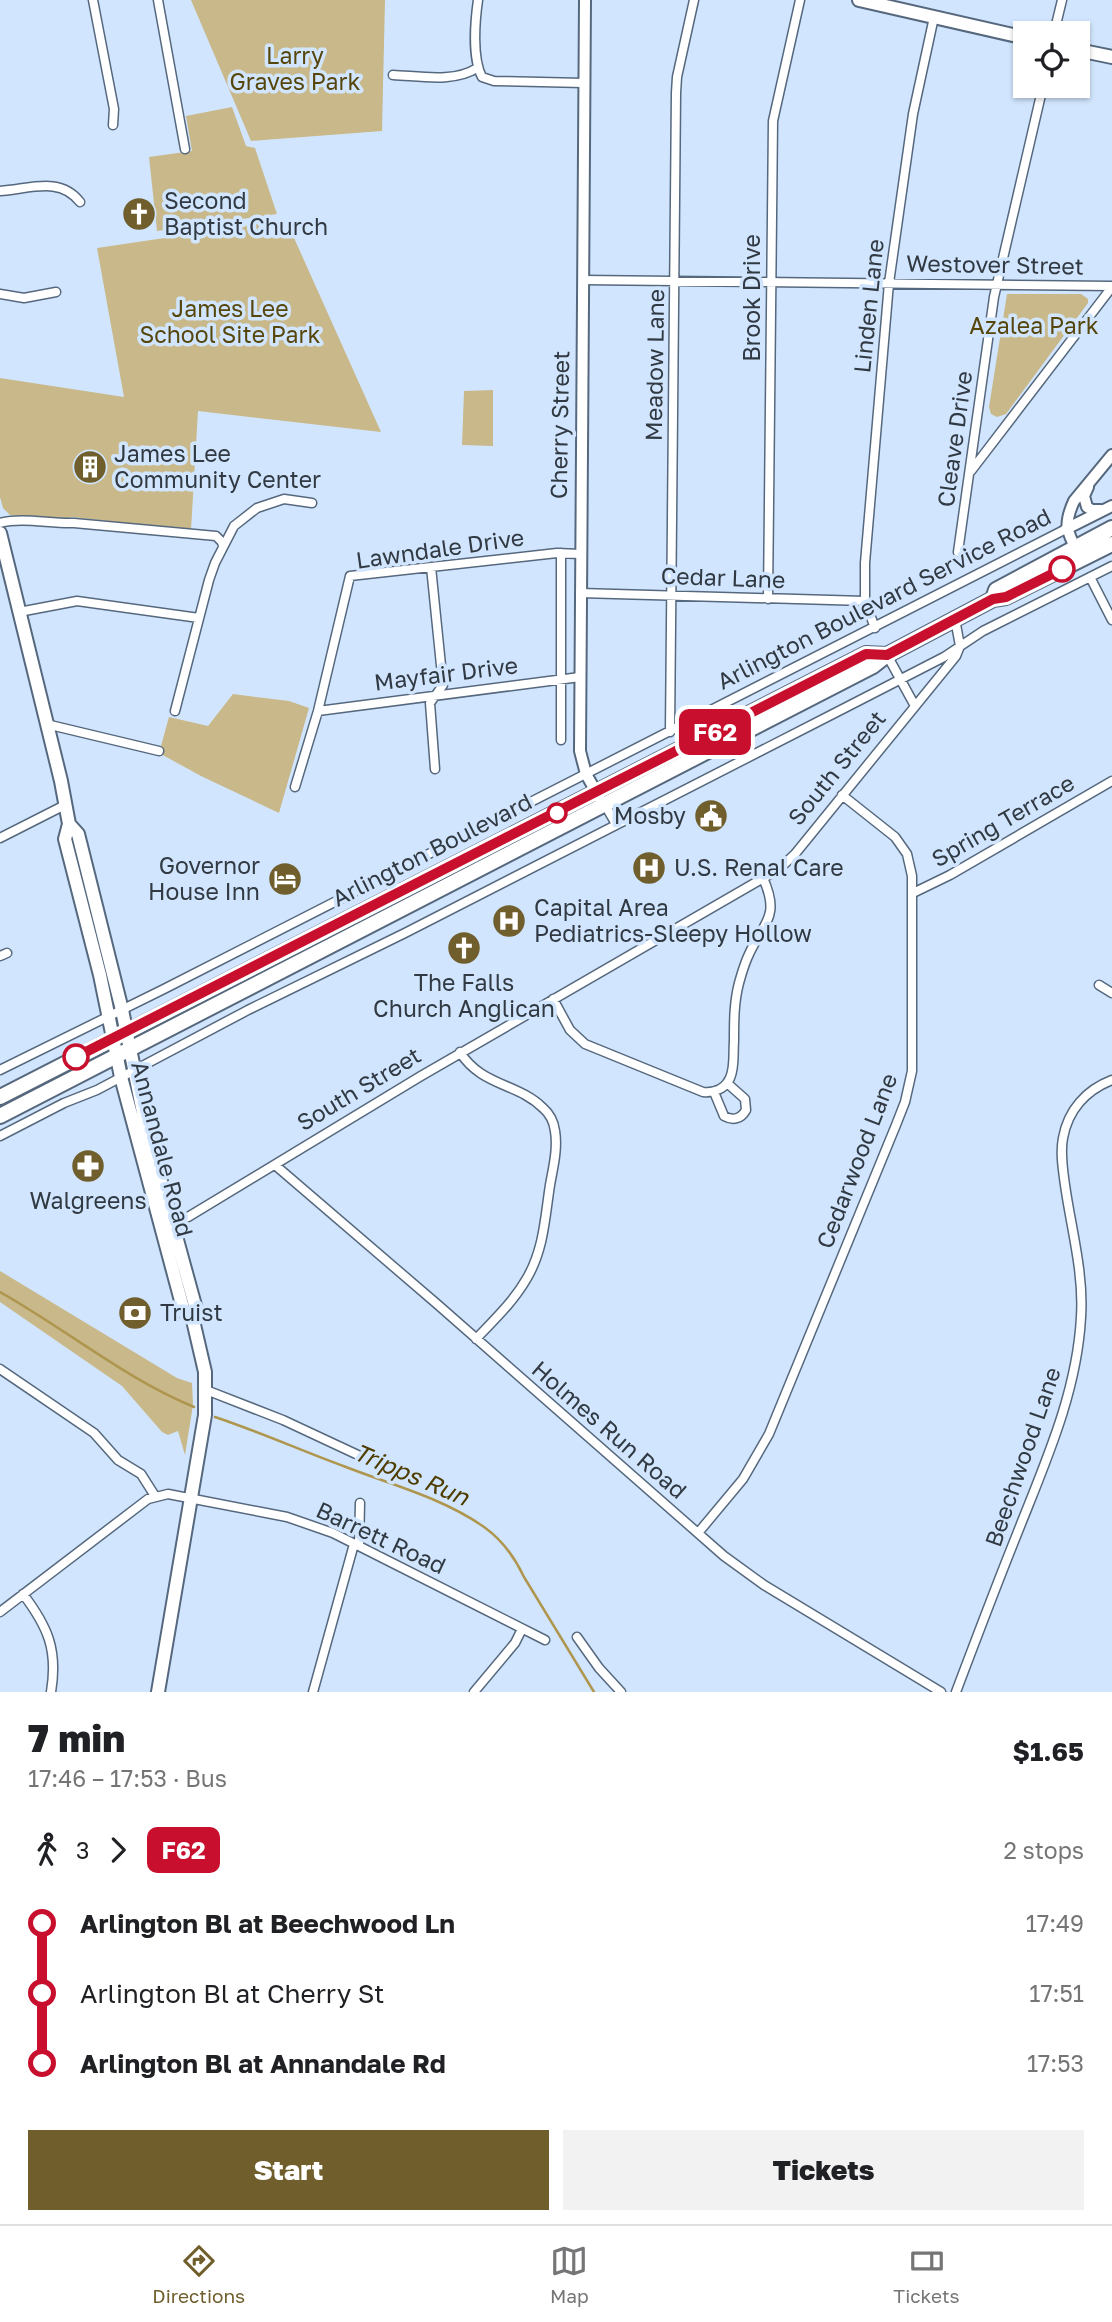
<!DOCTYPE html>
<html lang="en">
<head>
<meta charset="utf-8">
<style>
	:root { --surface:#fff; --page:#f2f2f2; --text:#202124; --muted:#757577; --line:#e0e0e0; --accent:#705f2d }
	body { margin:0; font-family:"Golos Text",sans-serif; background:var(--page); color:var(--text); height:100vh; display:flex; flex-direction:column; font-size:26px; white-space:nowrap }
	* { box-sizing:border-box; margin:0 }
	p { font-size:23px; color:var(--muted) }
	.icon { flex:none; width:38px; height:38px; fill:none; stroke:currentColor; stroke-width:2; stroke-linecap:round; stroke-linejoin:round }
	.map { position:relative; height:1692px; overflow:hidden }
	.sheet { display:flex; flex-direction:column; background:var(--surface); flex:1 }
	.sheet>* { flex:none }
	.badge { padding:0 14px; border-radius:10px; font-size:24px; line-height:46px }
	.tools { position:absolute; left:1013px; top:21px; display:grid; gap:14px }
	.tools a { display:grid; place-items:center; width:77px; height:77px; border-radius:0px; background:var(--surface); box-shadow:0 2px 5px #0004; font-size:35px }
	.map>.badge { position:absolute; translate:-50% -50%; box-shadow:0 0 0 4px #fff }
	.legs { display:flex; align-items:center; gap:10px; height:77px; padding:0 28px; font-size:23px }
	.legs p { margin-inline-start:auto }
	.overview { display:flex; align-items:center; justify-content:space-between; height:119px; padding:0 28px }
	h1 { font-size:38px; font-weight:800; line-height:52px }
	.action { display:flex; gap:14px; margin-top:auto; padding:14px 28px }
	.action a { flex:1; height:80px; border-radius:0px; background:var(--accent); color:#fff; font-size:28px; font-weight:800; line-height:80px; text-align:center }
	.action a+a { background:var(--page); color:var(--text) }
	ul { padding:0 28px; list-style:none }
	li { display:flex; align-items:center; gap:24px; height:70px; font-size:26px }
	li i { display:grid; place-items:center; width:10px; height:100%; margin:0 9px; background:currentColor }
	li i::after { content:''; width:18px; height:18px; margin:-9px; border:5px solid; border-radius:50%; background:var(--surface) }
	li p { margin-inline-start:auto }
	li:first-child i { background:linear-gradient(#0000 50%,currentColor 0) }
	li:last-child i { background:linear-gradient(currentColor 50%,#0000 0) }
	.menu { display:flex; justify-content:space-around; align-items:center; height:98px; border-top:2px solid var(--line); background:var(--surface); font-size:19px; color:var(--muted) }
	.menu a { display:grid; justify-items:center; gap:4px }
	.menu .active { color:var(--accent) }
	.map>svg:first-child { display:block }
	.green { fill:#c9b889 }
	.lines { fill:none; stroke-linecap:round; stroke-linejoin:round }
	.stream { stroke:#af964f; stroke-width:2.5 }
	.minor-casing { stroke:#56687d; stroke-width:11 }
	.tertiary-casing { stroke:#56687d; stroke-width:14 }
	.secondary-casing { stroke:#56687d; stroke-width:16 }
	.trunk-casing { stroke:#56687d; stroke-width:18 }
	.minor { stroke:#fff; stroke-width:8 }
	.tertiary { stroke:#fff; stroke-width:10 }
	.secondary { stroke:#fff; stroke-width:12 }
	.trunk { stroke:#fff; stroke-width:14 }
	.line-1-casing { stroke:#fff; stroke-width:16 }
	.line-1 { stroke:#c8102e; stroke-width:10 }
	.stop-1-dot { fill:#fff; stroke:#c8102e; stroke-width:3.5 }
	.labels { text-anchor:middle; stroke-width:7; stroke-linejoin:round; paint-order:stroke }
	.park-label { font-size:23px; fill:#57460c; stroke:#d1e6fe }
	.poi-label { font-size:23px; fill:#313942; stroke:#d1e6fe; text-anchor:start }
	.street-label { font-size:23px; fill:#313942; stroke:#d1e6fe }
	.water-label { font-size:24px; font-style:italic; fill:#4f3d00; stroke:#d1e6fe }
</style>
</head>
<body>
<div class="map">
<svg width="1112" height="1692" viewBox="0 0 1112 1692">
	<rect width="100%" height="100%" fill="#d1e6fe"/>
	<path class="green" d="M191,0H385L382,131L251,141Z
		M232,107L246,146L255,148L277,214L157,231L149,157L192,151L186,116Z
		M286,220L381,432L198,411L191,530L72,517L61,520L10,515L3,508L0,497V378L124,397L97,248Z
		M1007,294H1081L1088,299V303L1006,414L997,417L991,414L989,407Z
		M493,390V446L462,445L464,391Z
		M233,694L289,701L309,708L279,813L201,776L159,753L169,717L208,726Z
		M0,1271L177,1378L192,1383L193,1405L185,1455L178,1431L168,1435L162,1432L122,1386L0,1302Z"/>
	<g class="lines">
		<path class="stream" d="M0,1292C66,1329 124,1378 194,1407
			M215,1417C260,1432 302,1451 346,1467C392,1485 443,1498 484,1527C501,1539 515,1558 524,1577L594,1692"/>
		<g class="minor-casing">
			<path id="minor" d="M93,0L114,109L113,125
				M158,0L185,149
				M478,0C475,21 472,58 482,77L494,81L584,83
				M1054,33L1062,0
				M393,75C419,76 454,83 477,68
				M0,191C30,189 60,176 80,202
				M583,280L1112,286
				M0,294L24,298L56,292
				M971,471L1112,287
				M0,523C23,517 50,524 74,523L216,536L222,542L223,546
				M958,552L994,297L1043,86
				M431,567L443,685L430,703L435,769
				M1090,577L1112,620
				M580,593L865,601
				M768,599L773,121L800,0
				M19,612L77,601L199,618
				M875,628L865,601V563L889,283L913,114L934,17
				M887,655L915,706
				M175,711L209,580L215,563L234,526L257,508L284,499L312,503
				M318,711L580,677
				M46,724L159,751
				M670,732L676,93L677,77L694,0
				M561,740V553
				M295,787L318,711L350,576L557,553L580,554
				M605,805L616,824
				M0,838L65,805
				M913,893L950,875L1112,781
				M0,956L7,953
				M1099,985L1112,993
				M553,999L570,1030L585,1044L703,1092C714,1093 725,1089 730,1078C735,1067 733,1053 734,1041C734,1021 734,1002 739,983C742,972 745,962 750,952C765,921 780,916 763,878
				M460,1052C481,1086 518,1083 543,1108C550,1114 554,1123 555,1131C558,1149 553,1168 550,1185C545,1217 544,1249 527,1278C514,1301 495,1319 476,1339
				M0,1070L164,989L1066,529
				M714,1092L724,1116C733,1121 741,1119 746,1110L745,1099L727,1083
				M0,1136L64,1103L97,1090L248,1010L405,933L831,715L944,657L983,631L1112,566
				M275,1165L437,1304L724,1556L764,1585L941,1692
				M170,1223L188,1217L421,1076L779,869L795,854L956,656L960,646L955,619
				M0,1369L94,1433L118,1460L141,1474L155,1496
				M206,1390L283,1420L358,1455
				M698,1533L743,1479L769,1434L896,1125L905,1102L912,1071V876L907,854L895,837L842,795
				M359,1546L360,1503
				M23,1594C48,1627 58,1650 51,1692
				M0,1612L148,1499L168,1494L287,1517L333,1533L545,1640
				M577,1637L599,1668L621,1692
				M313,1692L354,1544
				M474,1692L515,1643L522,1629
				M956,1692C976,1639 996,1586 1017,1534C1045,1463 1077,1393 1081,1317C1084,1273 1071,1228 1065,1185C1063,1170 1060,1153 1063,1138C1068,1110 1086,1090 1112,1080"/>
		</g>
		<g class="tertiary-casing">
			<path id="tertiary" d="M585,0L580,751L586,774L599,797
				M1088,487L1084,496L1087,507L1092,510H1101
				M1066,529L1112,506
				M1078,553C1067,532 1063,525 1074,501L1112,455"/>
		</g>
		<g class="secondary-casing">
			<path id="secondary" d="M859,0L1026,38
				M1078,50L1112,57
				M0,533L61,781L69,824L65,839L100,975L121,1077L184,1312L192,1316
				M69,824L78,834L122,1010L146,1127L196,1309L192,1316L205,1372V1415L158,1692"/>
		</g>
		<g class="trunk-casing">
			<path id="trunk" d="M993,599L996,590L1112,528
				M0,1097L866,654L887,655
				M0,1116L873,666L887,655L993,599L1006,597L1112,544"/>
		</g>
		<use href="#minor" class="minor"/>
		<use href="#tertiary" class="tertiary"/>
		<use href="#secondary" class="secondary"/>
		<use href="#trunk" class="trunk"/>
	</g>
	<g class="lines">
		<g class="line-1-casing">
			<path id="line-1" d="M76,1057L866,654L887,655L993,599L1006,597L1062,569"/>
		</g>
		<use href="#line-1" class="line-1"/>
	</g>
	<defs>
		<g id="church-disc" transform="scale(1.75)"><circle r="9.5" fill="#705f2d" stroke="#d1e6fe"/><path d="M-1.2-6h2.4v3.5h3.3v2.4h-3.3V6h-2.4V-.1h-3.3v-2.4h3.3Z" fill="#fff"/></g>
		<g id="building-disc" transform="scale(1.75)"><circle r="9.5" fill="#705f2d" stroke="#d1e6fe"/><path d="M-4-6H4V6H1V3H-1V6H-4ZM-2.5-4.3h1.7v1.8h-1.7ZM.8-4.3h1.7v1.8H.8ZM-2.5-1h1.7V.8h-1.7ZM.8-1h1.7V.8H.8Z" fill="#fff"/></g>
		<g id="civic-disc" transform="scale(1.75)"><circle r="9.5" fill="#705f2d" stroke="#d1e6fe"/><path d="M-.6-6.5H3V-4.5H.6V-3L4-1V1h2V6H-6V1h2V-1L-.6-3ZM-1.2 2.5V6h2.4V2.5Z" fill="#fff"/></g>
		<g id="hospital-disc" transform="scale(1.75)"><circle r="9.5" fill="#705f2d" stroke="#d1e6fe"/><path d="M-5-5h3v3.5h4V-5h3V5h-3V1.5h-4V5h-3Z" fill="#fff"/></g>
		<g id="hotel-disc" transform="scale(1.75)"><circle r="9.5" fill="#705f2d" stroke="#d1e6fe"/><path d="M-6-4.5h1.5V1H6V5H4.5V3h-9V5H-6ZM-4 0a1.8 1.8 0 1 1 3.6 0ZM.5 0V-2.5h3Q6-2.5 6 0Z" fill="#fff"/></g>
		<g id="pharmacy-disc" transform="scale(1.75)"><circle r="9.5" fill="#705f2d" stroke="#d1e6fe"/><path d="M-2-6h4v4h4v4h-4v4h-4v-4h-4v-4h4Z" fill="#fff"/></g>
		<g id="bank-disc" transform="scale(1.75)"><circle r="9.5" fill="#705f2d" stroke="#d1e6fe"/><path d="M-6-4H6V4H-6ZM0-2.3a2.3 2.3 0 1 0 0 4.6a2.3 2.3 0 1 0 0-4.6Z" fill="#fff"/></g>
	</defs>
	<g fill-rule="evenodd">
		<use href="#church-disc" x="139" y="214"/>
		<use href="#building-disc" x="90" y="467"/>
		<use href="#civic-disc" x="711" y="816"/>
		<use href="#hospital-disc" x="649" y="868"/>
		<use href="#hotel-disc" x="285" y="879"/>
		<use href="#hospital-disc" x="509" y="921"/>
		<use href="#church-disc" x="464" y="948"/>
		<use href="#pharmacy-disc" x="88" y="1166"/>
		<use href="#bank-disc" x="135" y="1313"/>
	</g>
	<g class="stop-1-dot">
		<circle cx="1062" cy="569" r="12"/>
		<circle cx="557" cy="813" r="9"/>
		<circle cx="76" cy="1057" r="12"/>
	</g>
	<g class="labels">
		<g class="park-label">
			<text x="295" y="64">Larry<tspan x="295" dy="26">Graves Park</tspan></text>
			<text x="230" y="317">James Lee<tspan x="230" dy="26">School Site Park</tspan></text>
			<text x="1034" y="334">Azalea Park</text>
		</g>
		<g class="poi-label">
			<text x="164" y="209">Second<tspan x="164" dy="26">Baptist Church</tspan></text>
			<text x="114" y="462">James Lee<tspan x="114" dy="26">Community Center</tspan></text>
			<text x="686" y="824" text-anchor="end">Mosby</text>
			<text x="260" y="874" text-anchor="end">Governor<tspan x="260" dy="26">House Inn</tspan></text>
			<text x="674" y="876">U.S. Renal Care</text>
			<text x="534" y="916">Capital Area<tspan x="534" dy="26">Pediatrics-Sleepy Hollow</tspan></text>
			<text x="464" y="991" text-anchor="middle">The Falls<tspan x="464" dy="26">Church Anglican</tspan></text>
			<text x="88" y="1209" text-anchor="middle">Walgreens</text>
			<text x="160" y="1321">Truist</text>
		</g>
		<g class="street-label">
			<text transform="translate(995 265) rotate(1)" y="8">Westover Street</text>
			<text transform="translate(752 298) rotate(-90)" y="8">Brook Drive</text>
			<text transform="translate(869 306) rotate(-84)" y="8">Linden Lane</text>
			<text transform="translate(655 365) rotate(-89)" y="8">Meadow Lane</text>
			<text transform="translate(560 425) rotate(-89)" y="8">Cherry Street</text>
			<text transform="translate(955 439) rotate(-82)" y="8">Cleave Drive</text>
			<text transform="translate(440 549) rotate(-8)" y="8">Lawndale Drive</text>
			<text transform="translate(723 578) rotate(2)" y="8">Cedar Lane</text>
			<text transform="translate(884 599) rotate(-27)" y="8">Arlington Boulevard Service Road</text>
			<text transform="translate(446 674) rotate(-7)" y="8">Mayfair Drive</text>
			<text transform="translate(837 768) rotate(-51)" y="8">South Street</text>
			<text transform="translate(1003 821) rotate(-30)" y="8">Spring Terrace</text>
			<text transform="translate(432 850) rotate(-27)" y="8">Arlington Boulevard</text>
			<text transform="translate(359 1089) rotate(-31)" y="8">South Street</text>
			<text transform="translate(162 1149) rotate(75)" y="8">Annandale Road</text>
			<text transform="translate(857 1161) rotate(-69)" y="8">Cedarwood Lane</text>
			<text transform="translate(609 1430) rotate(41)" y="8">Holmes Run Road</text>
			<text transform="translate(1023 1457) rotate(-71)" y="8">Beechwood Lane</text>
			<text transform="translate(381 1538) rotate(25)" y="8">Barrett Road</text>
		</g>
		<g class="water-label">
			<text transform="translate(411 1475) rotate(23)" y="8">Tripps Run</text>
		</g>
	</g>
</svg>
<div class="tools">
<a><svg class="icon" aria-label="locate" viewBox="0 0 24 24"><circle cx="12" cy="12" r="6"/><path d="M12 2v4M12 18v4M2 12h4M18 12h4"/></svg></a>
</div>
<b class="badge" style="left:715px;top:732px;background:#c8102e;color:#fff">F62</b>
</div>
<section class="sheet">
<div class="overview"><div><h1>7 min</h1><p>17:46 – 17:53 · Bus</p></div><b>$1.65</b></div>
<div class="legs"><svg class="icon" aria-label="walk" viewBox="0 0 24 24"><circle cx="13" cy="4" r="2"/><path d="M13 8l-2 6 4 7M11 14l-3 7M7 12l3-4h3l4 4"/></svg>3<svg class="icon" aria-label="forward" viewBox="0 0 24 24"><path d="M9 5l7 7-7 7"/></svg><b class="badge" style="background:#c8102e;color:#fff">F62</b><p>2 stops</p></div>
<ul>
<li><i style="color:#c8102e"></i><b>Arlington Bl at Beechwood Ln</b><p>17:49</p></li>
<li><i style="color:#c8102e"></i><span>Arlington Bl at Cherry St</span><p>17:51</p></li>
<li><i style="color:#c8102e"></i><b>Arlington Bl at Annandale Rd</b><p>17:53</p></li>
</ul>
<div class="action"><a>Start</a><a>Tickets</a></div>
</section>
<nav class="menu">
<a class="active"><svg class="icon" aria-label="directions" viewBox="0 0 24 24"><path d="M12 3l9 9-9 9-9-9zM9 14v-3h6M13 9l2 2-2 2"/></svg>Directions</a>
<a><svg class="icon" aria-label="map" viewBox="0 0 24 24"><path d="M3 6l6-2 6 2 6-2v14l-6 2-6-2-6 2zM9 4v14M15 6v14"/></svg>Map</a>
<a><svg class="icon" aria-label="tickets" viewBox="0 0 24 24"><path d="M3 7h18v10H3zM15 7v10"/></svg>Tickets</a>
</nav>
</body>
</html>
